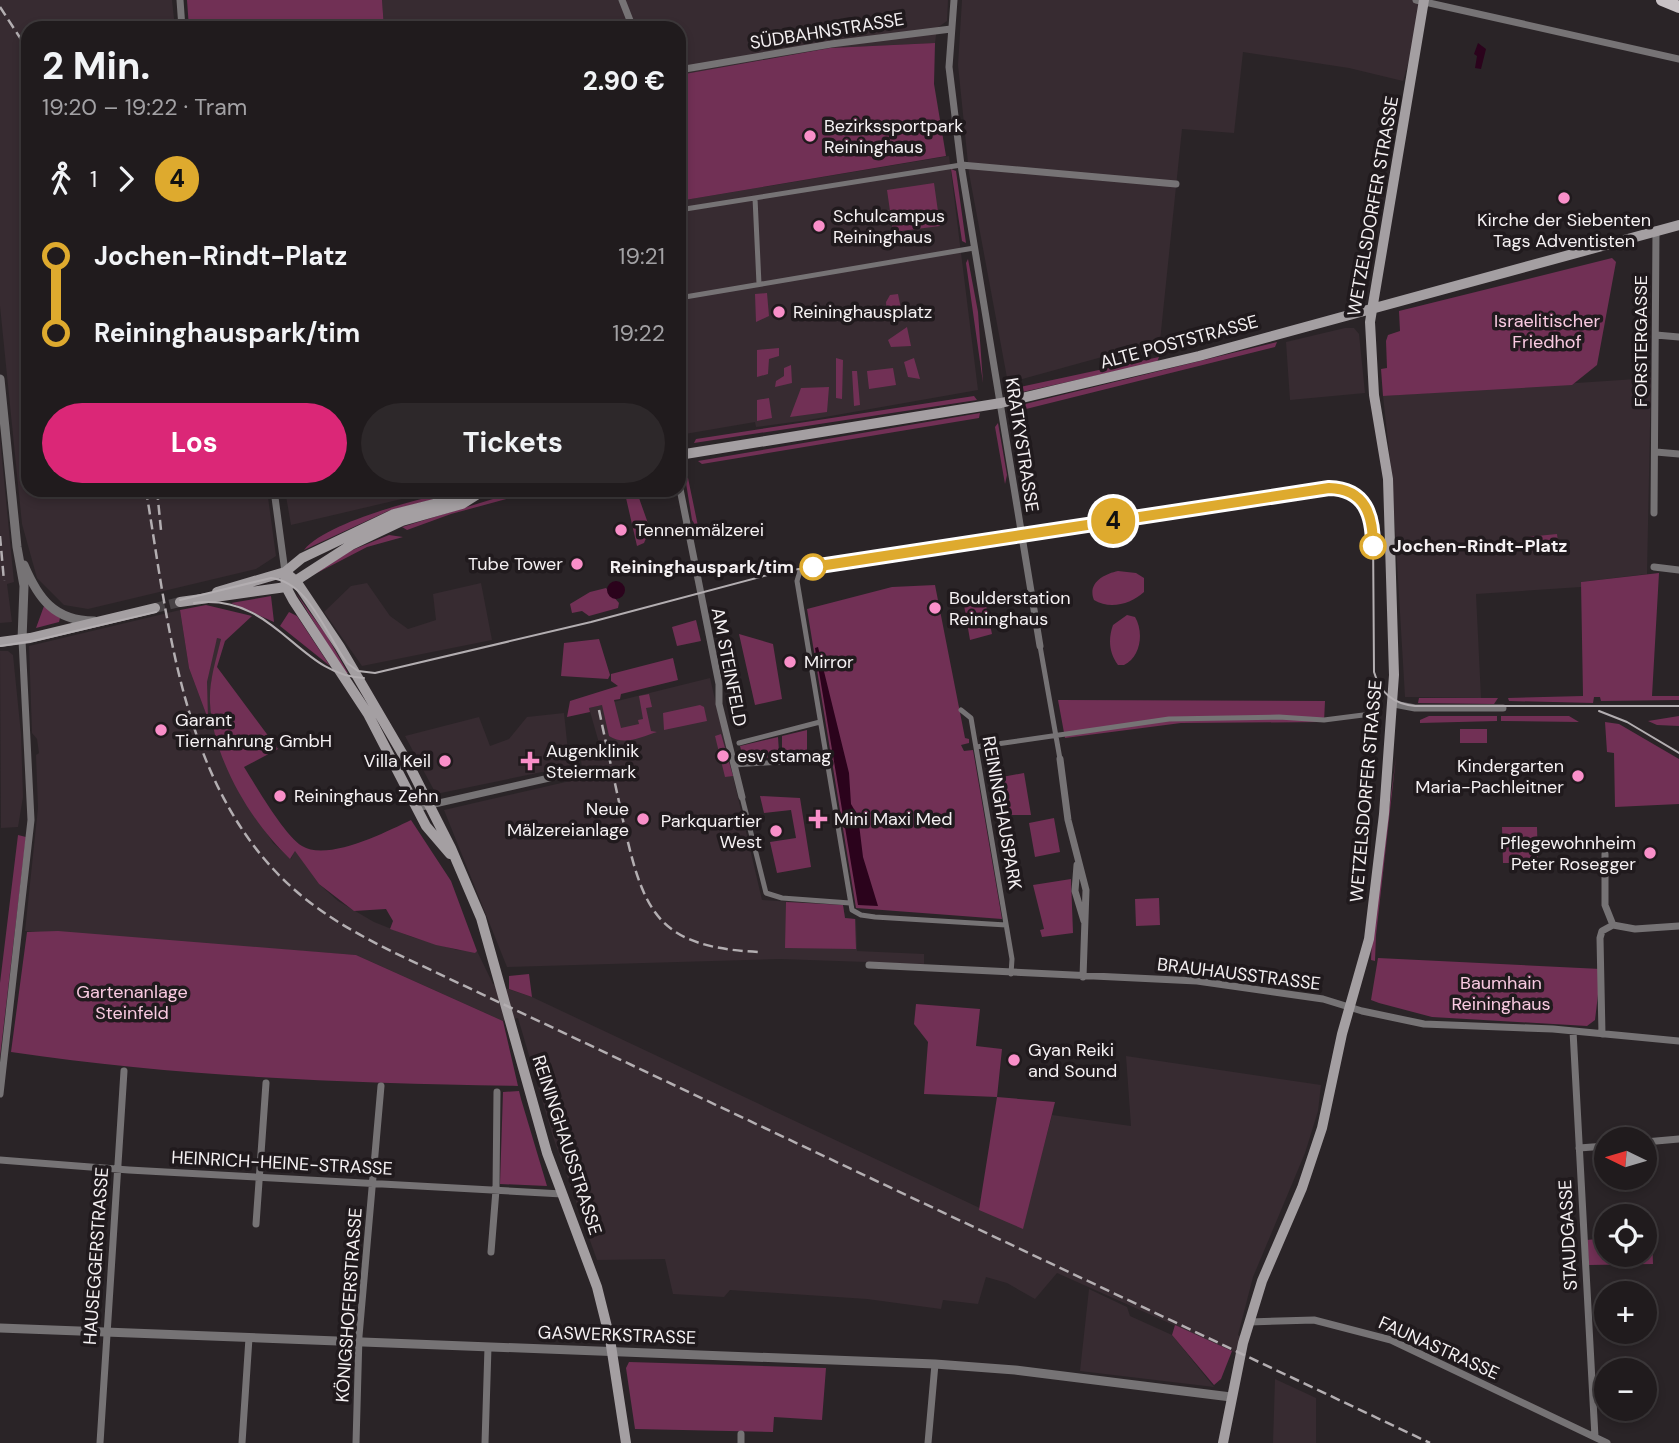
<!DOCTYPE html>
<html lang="de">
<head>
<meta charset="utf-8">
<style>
	:root { --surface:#201b1d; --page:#2d282a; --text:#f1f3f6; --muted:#a2a1a4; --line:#3d393b; --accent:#db2777 }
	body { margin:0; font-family:"DM Sans",sans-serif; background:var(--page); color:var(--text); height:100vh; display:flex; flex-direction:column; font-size:26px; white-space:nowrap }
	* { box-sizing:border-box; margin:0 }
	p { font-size:23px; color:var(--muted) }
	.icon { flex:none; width:38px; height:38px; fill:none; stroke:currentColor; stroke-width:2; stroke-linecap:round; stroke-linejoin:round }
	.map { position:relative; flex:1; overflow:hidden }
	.drawer { position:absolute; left:21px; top:21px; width:665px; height:476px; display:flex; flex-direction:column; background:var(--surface); border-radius:21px; box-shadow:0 4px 10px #0003,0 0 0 2px var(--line) }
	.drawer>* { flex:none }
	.badge { padding:0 14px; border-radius:23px; font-size:24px; line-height:46px }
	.needle { width:46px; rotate:275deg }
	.controls { position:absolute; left:1594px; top:1127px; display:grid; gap:14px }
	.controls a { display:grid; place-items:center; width:63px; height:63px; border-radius:50%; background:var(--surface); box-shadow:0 4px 10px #0003,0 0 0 2px var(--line); font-size:35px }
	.map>.badge { position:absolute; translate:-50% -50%; box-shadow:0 0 0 4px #fff }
	.legs { display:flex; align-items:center; gap:10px; height:77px; padding:0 21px; font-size:23px }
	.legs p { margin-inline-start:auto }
	.headline { display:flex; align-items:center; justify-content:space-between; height:119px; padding:0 21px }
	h1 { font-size:38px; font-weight:700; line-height:52px }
	.cta { display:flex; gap:14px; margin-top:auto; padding:14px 21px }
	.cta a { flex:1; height:80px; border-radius:42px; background:var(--accent); color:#fff; font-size:28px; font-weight:700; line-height:80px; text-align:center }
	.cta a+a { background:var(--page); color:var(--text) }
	ul { padding:0 21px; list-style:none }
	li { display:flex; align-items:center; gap:24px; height:77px; font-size:26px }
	li i { display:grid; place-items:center; width:10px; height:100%; margin:0 9px; background:currentColor }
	li i::after { content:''; width:18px; height:18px; margin:-9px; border:5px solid; border-radius:50%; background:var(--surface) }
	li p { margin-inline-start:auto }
	li:first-child i { background:linear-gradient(#0000 50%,currentColor 0) }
	li:last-child i { background:linear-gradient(currentColor 50%,#0000 0) }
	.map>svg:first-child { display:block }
	.built { fill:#372b31 }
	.green { fill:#713055 }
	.water { fill:#2b031c }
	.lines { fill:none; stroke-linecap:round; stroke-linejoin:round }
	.secondary-tunnel { stroke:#484346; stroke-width:10; stroke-dasharray:10 5; stroke-linecap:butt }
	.pedestrian { stroke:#767375; stroke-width:5 }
	.minor { stroke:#767375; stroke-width:7 }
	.tertiary { stroke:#767375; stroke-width:9 }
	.secondary { stroke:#a49fa2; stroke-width:10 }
	.primary { stroke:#c8c2c5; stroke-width:12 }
	.tram { stroke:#b3aeb1; stroke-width:2 }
	.rail { stroke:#b3aeb1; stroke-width:2.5; stroke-dasharray:10 5; stroke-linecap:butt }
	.line-1-casing { stroke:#fff; stroke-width:16 }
	.line-1 { stroke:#deaa2e; stroke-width:10 }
	.poi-dot { fill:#f98fc9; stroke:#201a1d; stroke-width:2.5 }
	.stop-1-dot { fill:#fff; stroke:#deaa2e; stroke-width:3.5 }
	.labels { text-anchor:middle; stroke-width:7; stroke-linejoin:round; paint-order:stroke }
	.street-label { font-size:18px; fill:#f5f1f3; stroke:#201a1d }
	.poi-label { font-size:18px; fill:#f5f1f3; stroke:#201a1d; text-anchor:start }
	.park-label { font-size:18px; fill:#f9cae1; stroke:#201a1d }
	.stop-label { font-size:18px; font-weight:bold; fill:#f5f1f3; stroke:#201a1d; text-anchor:start }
</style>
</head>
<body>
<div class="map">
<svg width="1679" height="1443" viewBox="0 0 1679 1443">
	<rect width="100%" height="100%" fill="#2a2427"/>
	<path class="built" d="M0,0H172L175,28H28V490H267L276,556L256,569L88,609L64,605L37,578L22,524L0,306Z
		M382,0H948L947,21L937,28L935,43L830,48L679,75V28H384Z
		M962,0H1427L1403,81L1349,68L1243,52L1234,133L1182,129L1160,341L1008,383L969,173L958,65Z
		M949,156L978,390L808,420L756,427L755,422L679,435V201Z
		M1345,328H1354L1359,334L1365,393L1290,400L1286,342Z
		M1651,378L1647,574L1581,582V587L1476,594L1481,698L1405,697L1392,478L1383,396Z
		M0,438L14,582L7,584L12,622L0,623Z
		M285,490H440L291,525Z
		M367,583L390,616L408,629L436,620L433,594L481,583L492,640L362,666L324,612L351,586Z
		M180,610L189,668L207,716V682L210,660L217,638L221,639L211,683L231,774L273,843L291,859L295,850L319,884L338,901L374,922L412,937L457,950L477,951L493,984L532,997L1022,1228L1052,1115L1131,1126L1126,1056L1321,1085L1318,1111L1305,1153L1253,1277L1238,1335L1248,1340L1243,1356L1057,1273L1035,1299L1007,1283L986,1277L978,1304L943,1300L941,1309L867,1299L730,1290L724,1297L673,1294L665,1259L597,1260L553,1137L518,1018L503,1021L356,955L25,931L38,808L36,755L39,753L37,739L32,733L29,646Z
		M0,651H8L13,655L21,734L23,797L18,827L1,828Z
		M710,678L762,900L843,905L845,918L856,919L857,951L924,954V964L780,959L507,967L444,810L583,778L581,760L596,757L601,750L589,708Z
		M564,713L570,770L542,772L436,794L405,736L479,717L490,746L509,739L527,717Z
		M1089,1289L1127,1307L1130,1316L1172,1335L1214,1387L1080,1371Z
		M1275,1379L1316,1398V1443H1273Z"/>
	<path class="green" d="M187,0H382L384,28H189Z
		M935,43L934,84L946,156L679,201V75L830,48Z
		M951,169L956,171L966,243L962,241Z
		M934,183L940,226L893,232L887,190Z
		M1612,258L1616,262L1597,365L1572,385L1383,396L1381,369L1387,368L1386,341L1388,335L1400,331L1399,311Z
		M968,259L978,312L983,383L966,263Z
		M767,293L769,316L756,322L755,294Z
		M898,294L903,319L887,317L886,302L890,295Z
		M907,327L911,346L891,347L888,340Z
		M1277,342L1275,347L1026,409L1021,405Z
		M779,348V356L769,359L768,374L757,377V350Z
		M1159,357L1157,362L1018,393L1020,387Z
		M836,358L843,360L842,399L836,398Z
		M914,358L920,379L908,377L904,362Z
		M791,365L792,383L775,387L776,381L784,376V368Z
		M893,368L896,385L869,389L867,371Z
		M852,371H857L860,405L854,406Z
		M829,387L827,412L790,417L801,388Z
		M974,396L977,400L694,443L696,439Z
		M769,398L772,418L757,421V400Z
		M980,413L979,418L702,464L698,461Z
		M998,423L1007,475L1005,484L995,427Z
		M685,477L688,478L699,531L692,520Z
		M455,490H470L388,511L304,550C328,521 418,500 455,490Z
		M522,490H540L451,514L407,530L402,527Z
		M635,495L639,498L650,529L644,543L637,546L626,498Z
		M1557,534L1558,542L1528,545L1527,537Z
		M389,535L403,537L367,547L315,574L350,551Z
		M1118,571L1136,573L1144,578V592C1131,604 1110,610 1094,600C1087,583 1104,574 1118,571Z
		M1659,573L1652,696H1679V700L1601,701L1600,697H1594L1593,703L1509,701L1508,698L1583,696L1581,582Z
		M935,585L965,738L969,739V743L961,745L964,751L973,750L1002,919L856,908L807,609L892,587Z
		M606,588L619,603L618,608L589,616L582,611L572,613L570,604L590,592Z
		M296,593L327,636L348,673H345Z
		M271,596L274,622L231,603Z
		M985,601L992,634L970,640L964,605Z
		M206,605L252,616L225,641L217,667L278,749L244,767C256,786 284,835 302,846C327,862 386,832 411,820L451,881L477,951L475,953L436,945L390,929L393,921L386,909L354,911L319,884L295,851L290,859C251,822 213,759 210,703C209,681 216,660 221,639L217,638L207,682L208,719L189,668L180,610Z
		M44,606L60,618L59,622L36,628Z
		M289,612L297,616L330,666L280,626Z
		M1127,615L1135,617C1144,632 1141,657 1124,665H1118C1109,653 1108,639 1113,625Z
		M696,620L701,641L677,646L672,627Z
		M739,634L773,644L782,699L755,705Z
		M599,639L610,675L608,679L561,676L564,643Z
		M673,658L678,680L621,694L620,699L614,700L621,728L639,724L638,720L643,719L639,696L649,694L652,707L646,708L651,731L657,732C641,737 624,746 609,736L602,705L589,708L590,712L567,717L570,701L618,686L611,681V674Z
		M1419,698H1498L1494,704L1418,703Z
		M1058,700L1325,701L1324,722L1181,723L1065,738Z
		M700,705L704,707L707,721L664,730L663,713Z
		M1429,716H1497V721L1420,723V720Z
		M1501,716H1569L1579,722L1501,721Z
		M1679,716V726L1657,725L1648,721Z
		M1605,722L1619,724L1679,759V804L1615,807L1614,753L1607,752Z
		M1460,729H1487V743H1460Z
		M807,730V753L782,751V736Z
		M721,734L733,776L725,777L715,736Z
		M778,737L779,752L771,758H743L740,746Z
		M1396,757L1376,935L1375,961L1371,960L1372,939Z
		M1024,773L1031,815H1009L1002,777Z
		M760,796L800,798L811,867L777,873L770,842L796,838L791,810L764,813Z
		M1054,818L1060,852L1035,857L1029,823Z
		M1502,827H1537L1538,863H1503Z
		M18,835L26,837L0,1057V983Z
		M1071,879L1073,933L1042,937L1040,930L1044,929L1033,885Z
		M1159,898L1160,925L1136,926L1135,899Z
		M786,902L843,905L845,918L855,919L856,949L785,948Z
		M58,931L356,955L503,1021L518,1086C349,1083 178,1077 11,1052L27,932Z
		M1378,958L1601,969L1595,1020L1587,1026L1432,1017L1379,1003L1371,1000Z
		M529,974L532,997L509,989V976Z
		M916,1004L980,1009L976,1046L1002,1049L997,1097L1055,1102L1023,1229L979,1210L997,1097L924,1094L928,1042L914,1024Z
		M519,1091L521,1099L547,1186L500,1184L503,1092Z
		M1652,1235L1653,1264L1589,1265L1587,1240L1606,1238V1255H1645V1236Z
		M1175,1325L1232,1351L1221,1379L1214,1385L1172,1335Z
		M629,1362L826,1368L822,1420L774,1417L773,1432L635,1429L626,1368Z"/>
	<path class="water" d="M1478,43L1486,49L1481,69L1475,68L1477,56L1474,54Z
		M607 590a9 9 0 1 1 18 0a9 9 0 1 1-18 0Z
		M818,647L849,773L851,804L858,816L863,857L878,906L858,905L815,648Z"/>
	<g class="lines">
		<path class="secondary-tunnel" d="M155,608L180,602"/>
		<path class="pedestrian" d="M755,198L759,284
			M679,210L961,165
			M679,298L974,248
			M800,571L797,581L852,910L861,915L875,917L1006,925
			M1040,646L1060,759
			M961,710L971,718L1012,959L1011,974
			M739,743L820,722
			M976,747L1169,719L1279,717L1324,720L1371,714
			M734,765L826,759
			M742,797L766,893L782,898L850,903"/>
		<path class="minor" d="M180,0L182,28
			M622,0L633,28
			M954,0L949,67L961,165L1040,646
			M1416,0L1679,59
			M679,70L831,44L951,29
			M961,165L1176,184
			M1656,335L1679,337
			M1656,452L1679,454
			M679,484L719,684V704L742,797
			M274,490L285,572
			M1654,513L1656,230
			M1654,567L1679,570
			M1394,704L1415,708H1503
			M1060,759L1068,820L1086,890L1083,977
			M417,808L580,771
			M1605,854V905L1613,925
			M1077,865L1075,891L1084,921
			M1613,925L1635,929L1679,926
			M869,965L1197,981L1323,999L1362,1011L1424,1024L1553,1029L1679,1041
			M1573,1031L1595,1437
			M1602,1034L1600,938L1602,931L1613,925
			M0,1094L31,820L22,640
			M1645,1142L1679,1139
			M1579,1148L1606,1146
			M0,1160L129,1170L562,1194
			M256,1224L266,1083
			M491,1252L496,1190L497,1092
			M1249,1322L1314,1320L1391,1340L1607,1443
			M741,1434V1443
			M100,1443L124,1071
			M242,1443L249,1338
			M356,1443L359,1336L381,1086
			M485,1443L488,1347
			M928,1443L935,1364"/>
		<path class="tertiary" d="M0,379L17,547L24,586L22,640
			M24,565C38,598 54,621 94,621
			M0,1328L935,1364L1015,1370L1231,1397"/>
		<path class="secondary" d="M679,455L1001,403L1199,356L1679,225
			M285,572L296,581L340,647L409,765L451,848L481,918L547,1153L597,1287L610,1339L626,1443
			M285,572L286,587L293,600L368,714L426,826L450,854
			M217,592L285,572L302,558L394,514L489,490
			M180,602L286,587L351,545L402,521L462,504L481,492
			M0,642L30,638L155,608
			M1223,1443L1243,1343L1262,1281L1302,1188L1322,1128L1342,1034L1369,939L1384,814L1394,675L1388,479L1374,395L1370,322L1424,0"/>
		<path class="primary" d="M1662,0L1679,7"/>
		<path class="tram" d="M180,600L271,578C309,582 326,635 347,663L358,671L375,673L591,622L779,572L1335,488C1359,492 1372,507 1373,532L1374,672C1380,693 1393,704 1415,706H1679
			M194,603C276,592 298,676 364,678
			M0,646L33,641L156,612
			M1599,711L1627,722L1679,753"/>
		<path class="rail" d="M0,7L28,50
			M146,490C170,634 184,804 308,901C335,922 365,938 395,953L1430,1443
			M157,490L161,530
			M0,536L4,581
			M599,710C607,749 616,787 624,825C644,915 660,947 758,952"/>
	</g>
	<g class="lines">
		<g class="line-1-casing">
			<path id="line-1" d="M813,567L1329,488C1366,489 1373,516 1373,546"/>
		</g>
		<use href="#line-1" class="line-1"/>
	</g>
	<g class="poi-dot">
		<circle cx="810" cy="136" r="7"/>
		<circle cx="1564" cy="198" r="7"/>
		<circle cx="819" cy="226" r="7"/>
		<circle cx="779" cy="312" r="7"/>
		<circle cx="621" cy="530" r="7"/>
		<circle cx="577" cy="564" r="7"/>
		<circle cx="935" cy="608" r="7"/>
		<circle cx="790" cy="662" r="7"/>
		<circle cx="161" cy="730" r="7"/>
		<circle cx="723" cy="756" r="7"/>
		<circle cx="445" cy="761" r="7"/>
		<path d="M526.5 750.5h7v7h7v7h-7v7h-7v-7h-7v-7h7z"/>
		<circle cx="1578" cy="776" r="7"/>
		<circle cx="280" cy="796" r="7"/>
		<circle cx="643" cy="819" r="7"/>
		<path d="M814.5 808.5h7v7h7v7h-7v7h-7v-7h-7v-7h7z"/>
		<circle cx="776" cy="831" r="7"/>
		<circle cx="1650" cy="853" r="7"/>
		<circle cx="1014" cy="1060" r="7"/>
	</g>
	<g class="stop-1-dot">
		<circle cx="1373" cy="546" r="12"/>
		<circle cx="813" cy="567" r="12"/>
	</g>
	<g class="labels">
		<g class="street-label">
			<text transform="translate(827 31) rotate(-9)" y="6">SÜDBAHNSTRASSE</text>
			<text transform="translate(1373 206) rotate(-80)" y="6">WETZELSDORFER STRASSE</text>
			<text transform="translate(1641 341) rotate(-90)" y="6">FORSTERGASSE</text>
			<text transform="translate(1179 342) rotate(-15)" y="6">ALTE POSTSTRASSE</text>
			<text transform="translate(1022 445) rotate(81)" y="6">KRATKYSTRASSE</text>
			<text transform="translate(729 667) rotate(79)" y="6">AM STEINFELD</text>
			<text transform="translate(1366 791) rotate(-85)" y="6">WETZELSDORFER STRASSE</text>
			<text transform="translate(1002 813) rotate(80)" y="6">REININGHAUSPARK</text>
			<text transform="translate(1239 974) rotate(7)" y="6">BRAUHAUSSTRASSE</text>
			<text transform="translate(567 1145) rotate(72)" y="6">REININGHAUSSTRASSE</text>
			<text transform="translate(282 1163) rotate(3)" y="6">HEINRICH-HEINE-STRASSE</text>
			<text transform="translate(1568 1235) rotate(-93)" y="6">STAUDGASSE</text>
			<text transform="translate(96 1256) rotate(-86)" y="6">HAUSEGGERSTRASSE</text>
			<text transform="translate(349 1305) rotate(-86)" y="6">KÖNIGSHOFERSTRASSE</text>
			<text transform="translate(617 1335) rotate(2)" y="6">GASWERKSTRASSE</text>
			<text transform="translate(1439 1348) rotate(24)" y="6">FAUNASTRASSE</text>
		</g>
		<g class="poi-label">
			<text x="824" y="132">Bezirkssportpark<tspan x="824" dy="21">Reininghaus</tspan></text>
			<text x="833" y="222">Schulcampus<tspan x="833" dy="21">Reininghaus</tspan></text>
			<text x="1564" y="226" text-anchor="middle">Kirche der Siebenten<tspan x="1564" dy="21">Tags Adventisten</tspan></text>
			<text x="793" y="318">Reininghausplatz</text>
			<text x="635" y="536">Tennenmälzerei</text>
			<text x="563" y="570" text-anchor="end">Tube Tower</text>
			<text x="949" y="604">Boulderstation<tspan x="949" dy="21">Reininghaus</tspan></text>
			<text x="804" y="668">Mirror</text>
			<text x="175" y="726">Garant<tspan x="175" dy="21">Tiernahrung GmbH</tspan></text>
			<text x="546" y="757">Augenklinik<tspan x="546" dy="21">Steiermark</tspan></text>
			<text x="737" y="762">esv stamag</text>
			<text x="431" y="767" text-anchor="end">Villa Keil</text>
			<text x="1564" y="772" text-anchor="end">Kindergarten<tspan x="1564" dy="21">Maria-Pachleitner</tspan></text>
			<text x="294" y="802">Reininghaus Zehn</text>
			<text x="629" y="815" text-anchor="end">Neue<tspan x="629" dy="21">Mälzereianlage</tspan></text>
			<text x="834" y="825">Mini Maxi Med</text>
			<text x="762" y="827" text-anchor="end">Parkquartier<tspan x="762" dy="21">West</tspan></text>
			<text x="1636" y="849" text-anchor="end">Pflegewohnheim<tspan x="1636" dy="21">Peter Rosegger</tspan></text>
			<text x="1028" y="1056">Gyan Reiki<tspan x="1028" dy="21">and Sound</tspan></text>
		</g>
		<g class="park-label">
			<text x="1547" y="327">Israelitischer<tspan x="1547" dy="21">Friedhof</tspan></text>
			<text x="1501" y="989">Baumhain<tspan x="1501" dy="21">Reininghaus</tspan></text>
			<text x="132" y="998">Gartenanlage<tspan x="132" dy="21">Steinfeld</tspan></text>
		</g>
		<g class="stop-label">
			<text x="1392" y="552">Jochen-Rindt-Platz</text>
			<text x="794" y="573" text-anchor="end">Reininghauspark/tim</text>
		</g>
	</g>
</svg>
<div class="controls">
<a><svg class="needle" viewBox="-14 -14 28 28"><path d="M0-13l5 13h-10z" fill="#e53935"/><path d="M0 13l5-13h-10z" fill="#a2a1a4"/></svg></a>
<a><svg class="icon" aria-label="locate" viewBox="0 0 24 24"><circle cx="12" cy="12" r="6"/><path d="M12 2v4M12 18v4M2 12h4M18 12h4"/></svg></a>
<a>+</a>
<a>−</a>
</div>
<b class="badge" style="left:1113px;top:521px;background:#deaa2e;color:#111">4</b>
<section class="drawer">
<div class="headline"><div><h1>2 Min.</h1><p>19:20 – 19:22 · Tram</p></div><b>2.90 €</b></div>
<div class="legs"><svg class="icon" aria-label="walk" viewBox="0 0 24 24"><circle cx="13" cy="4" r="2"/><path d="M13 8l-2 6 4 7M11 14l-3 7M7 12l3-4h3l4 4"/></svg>1<svg class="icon" aria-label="forward" viewBox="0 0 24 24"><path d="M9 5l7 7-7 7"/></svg><b class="badge" style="background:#deaa2e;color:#111">4</b></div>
<ul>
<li><i style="color:#deaa2e"></i><b>Jochen-Rindt-Platz</b><p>19:21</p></li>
<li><i style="color:#deaa2e"></i><b>Reininghauspark/tim</b><p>19:22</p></li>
</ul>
<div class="cta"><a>Los</a><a>Tickets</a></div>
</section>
</div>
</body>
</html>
